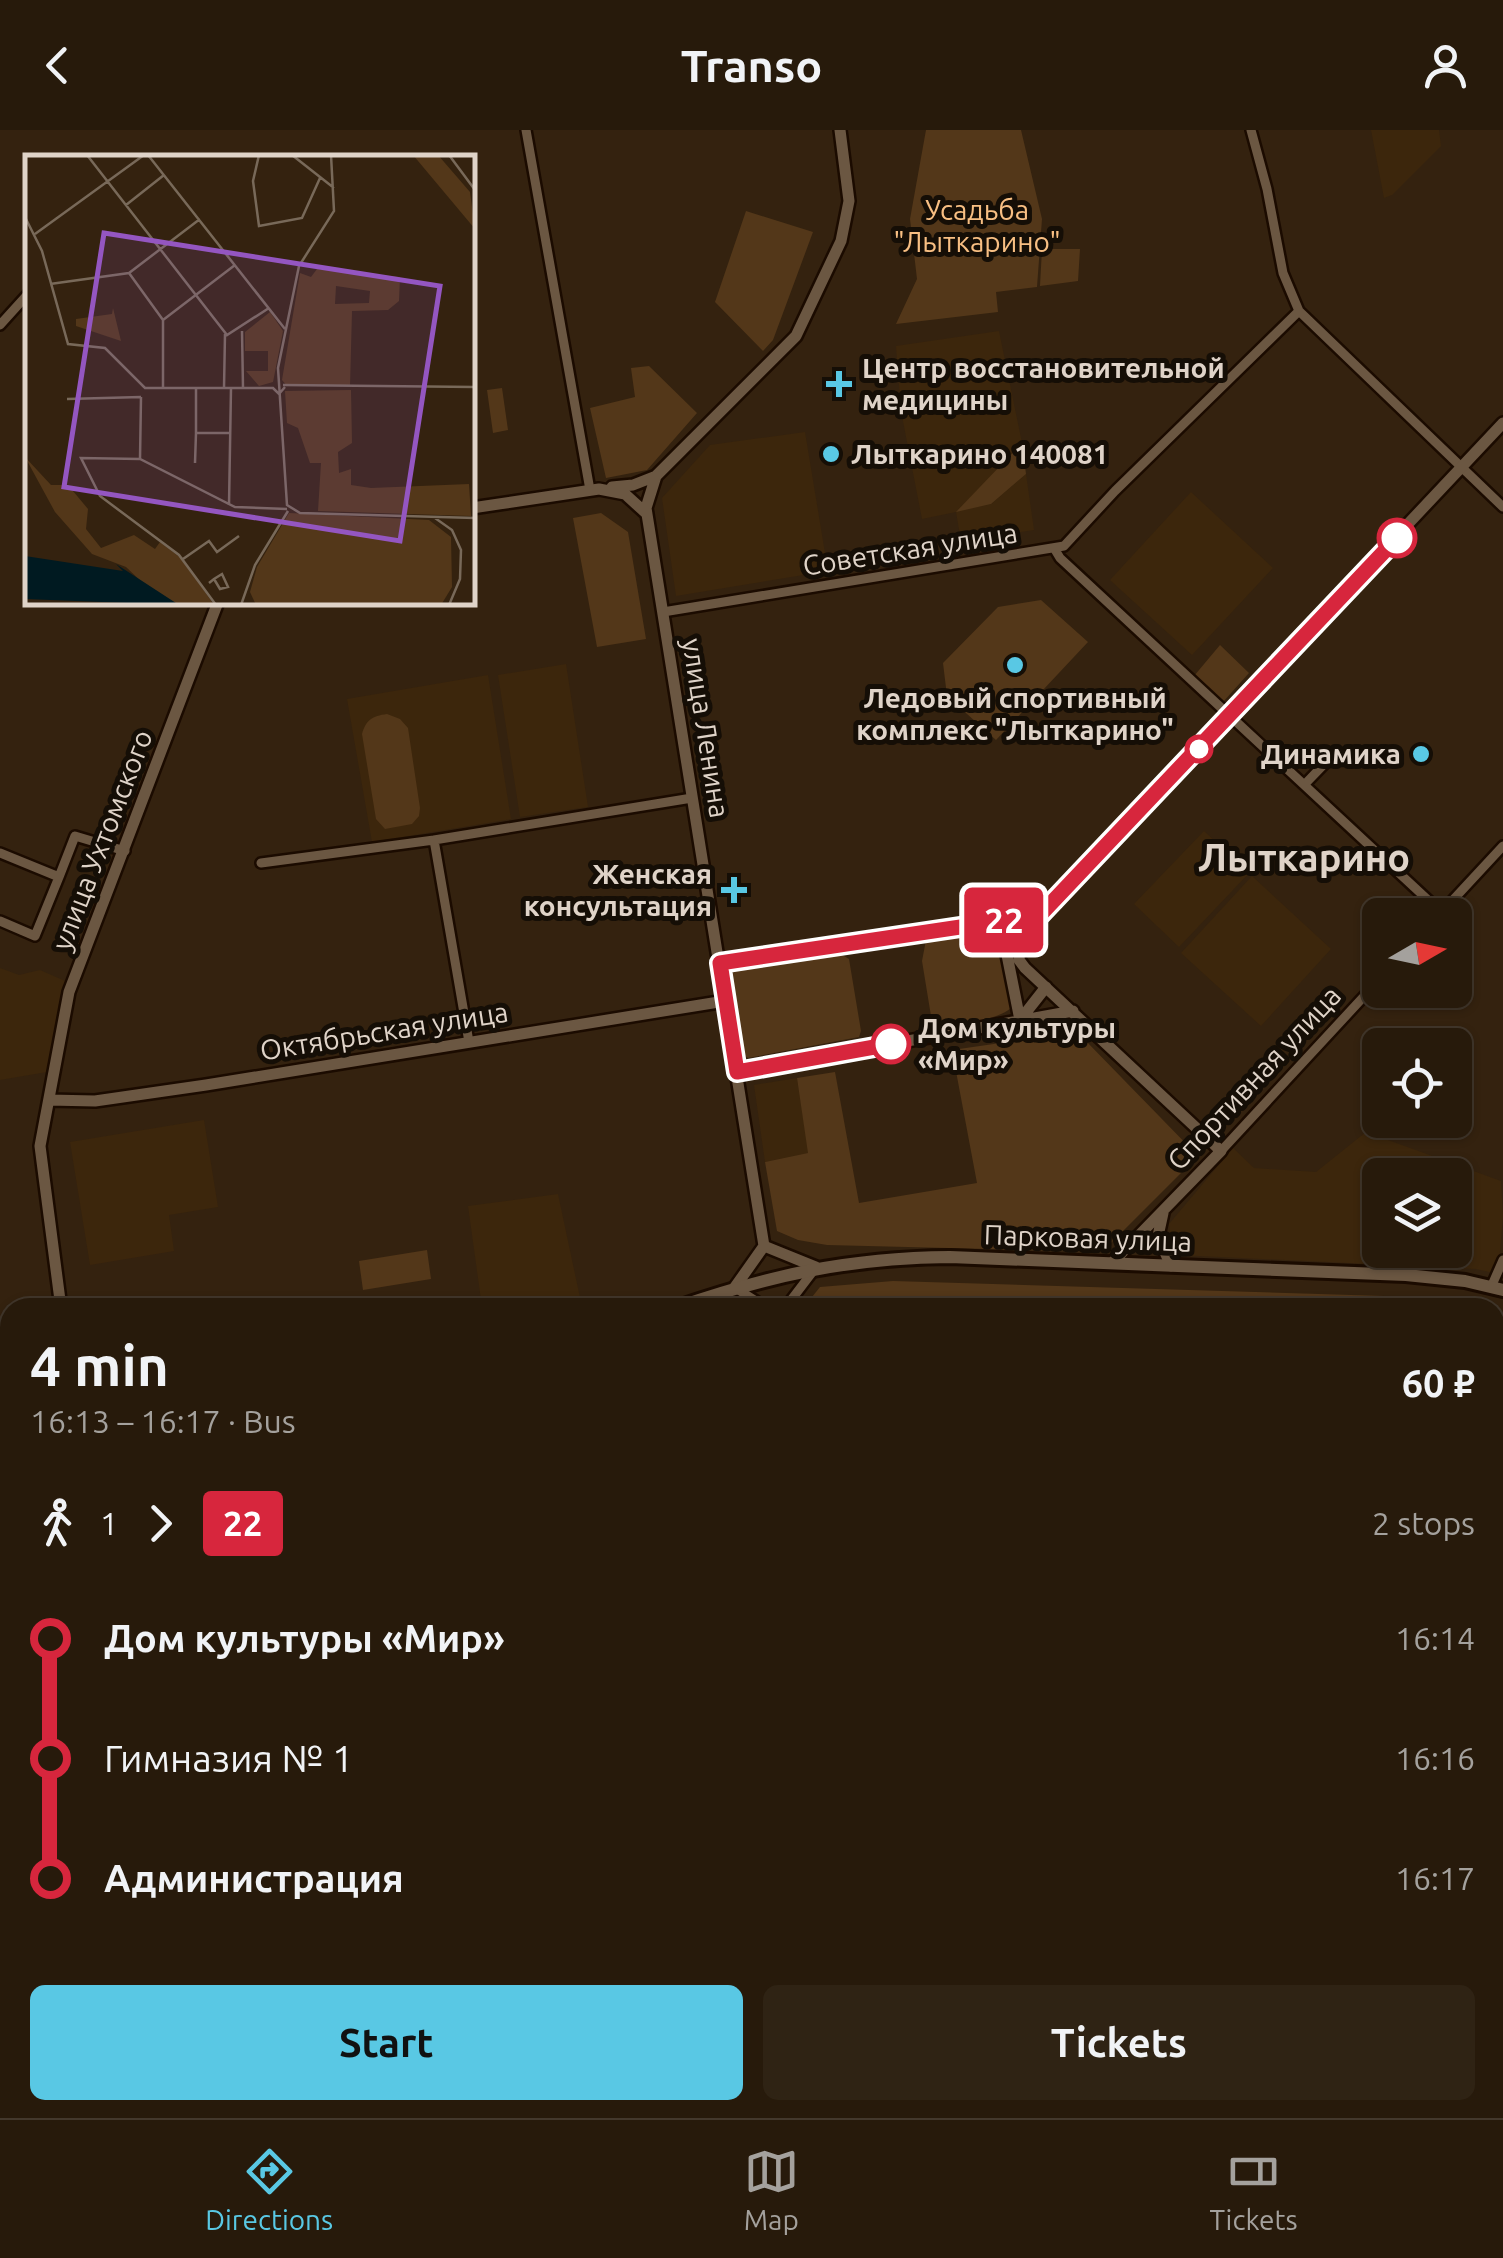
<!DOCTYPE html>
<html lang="en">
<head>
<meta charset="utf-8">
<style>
	:root { --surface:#271a0b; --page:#2f2314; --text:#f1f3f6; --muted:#a4a19d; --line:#43382c; --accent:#59c8e4 }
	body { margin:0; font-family:Ubuntu,sans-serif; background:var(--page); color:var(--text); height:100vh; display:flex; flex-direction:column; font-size:38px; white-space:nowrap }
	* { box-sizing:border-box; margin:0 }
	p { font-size:32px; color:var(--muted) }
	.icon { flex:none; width:55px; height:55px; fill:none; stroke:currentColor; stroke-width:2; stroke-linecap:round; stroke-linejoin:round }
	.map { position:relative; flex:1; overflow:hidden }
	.details { position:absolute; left:0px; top:1168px; width:1505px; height:822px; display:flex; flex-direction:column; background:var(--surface); border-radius:30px 30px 0 0; box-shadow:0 2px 8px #0004,0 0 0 2px var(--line) }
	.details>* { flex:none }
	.badge { padding:0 20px; border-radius:8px; font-size:35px; line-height:65px }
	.needle { width:65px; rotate:81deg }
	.controls { position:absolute; left:1362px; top:768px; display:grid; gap:20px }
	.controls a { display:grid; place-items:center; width:110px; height:110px; border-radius:15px; background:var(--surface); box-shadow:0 2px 8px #0004,0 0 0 2px var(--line); font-size:50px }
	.map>.badge { position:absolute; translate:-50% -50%; box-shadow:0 0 0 5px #fff }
	.legs { display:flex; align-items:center; gap:15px; height:110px; padding:0 30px; font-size:32px }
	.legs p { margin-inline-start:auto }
	.headline { display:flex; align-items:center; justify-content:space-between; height:170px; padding:0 30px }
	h1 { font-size:55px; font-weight:700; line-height:75px }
	.primary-button { display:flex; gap:20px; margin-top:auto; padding:20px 30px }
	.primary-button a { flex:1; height:115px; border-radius:15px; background:var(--accent); color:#111; font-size:40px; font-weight:700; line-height:115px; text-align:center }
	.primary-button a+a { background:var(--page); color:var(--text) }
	ul { padding:0 30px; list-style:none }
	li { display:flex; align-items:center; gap:35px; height:120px; font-size:38px }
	li i { display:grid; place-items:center; width:15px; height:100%; margin:0 12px; background:currentColor }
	li i::after { content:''; width:25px; height:25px; margin:-12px; border:8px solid; border-radius:50%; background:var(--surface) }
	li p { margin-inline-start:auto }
	li:first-child i { background:linear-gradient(#0000 50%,currentColor 0) }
	li:last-child i { background:linear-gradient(currentColor 50%,#0000 0) }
	header { display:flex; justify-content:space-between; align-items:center; height:130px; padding:0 30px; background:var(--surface); font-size:45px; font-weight:700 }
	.tab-bar { display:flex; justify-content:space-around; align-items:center; height:140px; border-top:2px solid var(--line); background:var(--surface); font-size:28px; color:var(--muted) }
	.tab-bar a { display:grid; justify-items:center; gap:5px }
	.tab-bar .active { color:var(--accent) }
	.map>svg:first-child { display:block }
	.built { fill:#3c260c; fill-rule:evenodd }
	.green { fill:#533719 }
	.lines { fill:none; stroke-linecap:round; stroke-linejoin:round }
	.minor-casing { stroke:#1b0b00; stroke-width:14 }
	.tertiary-casing { stroke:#1b0b00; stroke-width:16 }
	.secondary-casing { stroke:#1b0b00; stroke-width:18 }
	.minor { stroke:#6b5742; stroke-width:9 }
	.tertiary { stroke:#6b5742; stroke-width:11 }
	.secondary { stroke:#6b5742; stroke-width:12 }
	.rail { stroke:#bcafa3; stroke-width:2.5; stroke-dasharray:5 10; stroke-linecap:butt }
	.line-1-casing { stroke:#fff; stroke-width:22 }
	.line-1 { stroke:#d7263d; stroke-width:15 }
	.poi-dot { fill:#59c8e4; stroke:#150e06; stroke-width:4 }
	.stop-1-dot { fill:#fff; stroke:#d7263d; stroke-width:5 }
	.labels { text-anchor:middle; stroke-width:10; stroke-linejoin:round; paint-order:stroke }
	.park-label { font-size:28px; fill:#f8bf83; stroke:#150e06 }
	.poi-label { font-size:28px; font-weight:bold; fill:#dfd3c8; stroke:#150e06; text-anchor:start }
	.street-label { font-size:28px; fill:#dfd3c8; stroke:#150e06 }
	.stop-label { font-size:28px; font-weight:bold; fill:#dfd3c8; stroke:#150e06; text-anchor:start }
	.district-label { font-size:38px; font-weight:bold; fill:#dfd3c8; stroke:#150e06 }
	.inset-road { fill:none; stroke:#786959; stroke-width:2.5 }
	.view { fill:#9456c1; fill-opacity:0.15; stroke:#9456c1; stroke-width:5 }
	.inset-edge { fill:none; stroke:#dfd3c8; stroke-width:5 }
</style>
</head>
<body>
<header><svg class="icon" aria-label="back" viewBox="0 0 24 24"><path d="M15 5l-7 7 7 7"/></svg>Transo<svg class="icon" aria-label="person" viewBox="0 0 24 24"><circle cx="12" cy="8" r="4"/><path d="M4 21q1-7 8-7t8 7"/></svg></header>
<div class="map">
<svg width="1503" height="1988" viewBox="0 0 1503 1988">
	<rect width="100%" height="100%" fill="#34220f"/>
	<path class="built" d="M1371,0H1439L1441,16L1392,65L1384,68Z
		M999,201L1022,313L958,381L991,374L1026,344L1034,400L961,411L956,382L922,389L901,281L896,216Z
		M805,302L828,441L676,466L662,368L710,315Z
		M1191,362L1273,438L1192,525L1110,450Z
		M566,534L588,677L520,687L498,545Z
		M488,545L511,689L372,712L347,569Z
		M1204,701L1249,743L1179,817L1134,774Z
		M1252,746L1331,819L1261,896L1181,823Z
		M0,838L19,845L40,840L65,851L47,942L0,950Z
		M797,948L809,1023L765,1032L754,955Z
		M204,990L218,1077L169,1085L174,1121L90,1135L70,1012Z
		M1366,1002L1501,1051L1503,1086L1498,1144L1476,1139L1178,1125L1172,1116L1169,1094L1233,1018L1254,1038L1316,1042ZM1380,1045H1455V1120H1380Z
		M558,1064L582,1177H482L468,1076Z
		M1495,1258L1503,1260V1342L1495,1338Z
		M1503,1478V1620L1495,1565V1479Z
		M1503,1748V1988H1344L1343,1980H1495V1749Z
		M328,1980H1339L1340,1988H329Z"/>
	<path class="green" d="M926,0H1021L1042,89L1037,157L996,162L998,182L896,194L917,149L910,89Z
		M746,81L813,102L773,210L763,221L715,172Z
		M1042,119H1080L1078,151L1040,156Z
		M649,236L697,283L647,340L606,348L590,278L635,267L631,238Z
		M502,258L508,300L493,303L487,260Z
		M1022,313L1026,344L991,374L956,382Z
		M601,383L628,402L646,509L597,517L573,388Z
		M1041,470L1088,512L996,610L947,566L943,533L998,477Z
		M1220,515L1249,543L1223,572L1194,546Z
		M387,584L400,589L408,598L420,678L419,686L412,694L385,699L376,689L362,604C366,590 372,586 387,584Z
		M988,798L998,805C999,831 1015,851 1014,875C1001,891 948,899 931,886L922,831L926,810Z
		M839,823L849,829L861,901L859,907L748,928L745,926L731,846L733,841Z
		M1063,904L1085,910L1198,1026L1102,1122L827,1115L798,1110L777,1101L765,1032L808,1023L797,948L835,942L859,1073L977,1053L952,920Z
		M427,1120L431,1149L363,1160L359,1131Z
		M893,1151L1450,1168L1448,1178L804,1177L820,1157Z
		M0,1295L10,1300V1980H126L127,1988H0Z
		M1495,1565L1503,1620V1748L1495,1749Z
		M157,1980H323L324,1988H158Z"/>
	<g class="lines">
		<g class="minor-casing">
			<path id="minor" d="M526,0L590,360
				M1251,0L1267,59L1283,143L1299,181L1503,377
				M0,195L28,164
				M1054,418L1060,428L1442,783
				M663,482L1064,416L1115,361L1299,181
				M1305,654L1332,626
				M434,710L692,668
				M0,723L59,747L75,706L125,721
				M261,733L434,710L469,912
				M1439,785L1503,716
				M0,791L35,806L59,747
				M1221,1021L1380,849
				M1492,1155L1503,1130
				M737,1159L767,1178
				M785,1178L814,1140
				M0,1288L10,1292
				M896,1980L898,1988"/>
		</g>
		<g class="tertiary-casing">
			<path id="tertiary" d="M612,357L633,355L656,346
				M472,378L599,359L625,364L647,384
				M1004,810L1020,890
				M720,833L1040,785
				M1020,890L1046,857
				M737,942L1073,881
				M49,970L95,971L206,955L725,871
				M1163,1083L1158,1106L1171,1136
				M764,1116L816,1137
				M1112,1133L1221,1021L1025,838L1019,830L1020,814L1040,785L1503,293
				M735,1157L764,1116L646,378L656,346L796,206L841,111L849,71L840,0
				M61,1178L40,1016L69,862L218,472"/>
		</g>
		<g class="secondary-casing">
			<path id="secondary" d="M675,1178C771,1145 848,1128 950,1127L1406,1145L1465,1151L1503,1160
				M145,1980L146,1988"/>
		</g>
		<use href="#minor" class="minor"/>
		<use href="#tertiary" class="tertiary"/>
		<use href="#secondary" class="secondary"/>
		<path class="rail" d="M1495,1817L1503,1816"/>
	</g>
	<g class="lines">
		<g class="line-1-casing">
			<path id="line-1" d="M891,914L737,942L720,833L1040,785L1397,408"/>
		</g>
		<use href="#line-1" class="line-1"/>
	</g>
	<g class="poi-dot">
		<path d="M834 239h10v10h10v10h-10v10h-10v-10h-10v-10h10z"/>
		<circle cx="831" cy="324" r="10"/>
		<circle cx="1015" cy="535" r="10"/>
		<circle cx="1421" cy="624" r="10"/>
		<path d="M729 745h10v10h10v10h-10v10h-10v-10h-10v-10h10z"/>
	</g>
	<g class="stop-1-dot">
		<circle cx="1397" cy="408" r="18"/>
		<circle cx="1199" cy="619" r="12"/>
		<circle cx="891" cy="914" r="18"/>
	</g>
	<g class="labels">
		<g class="park-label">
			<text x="977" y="90">Усадьба<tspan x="977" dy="32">"Лыткарино"</tspan></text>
		</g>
		<g class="poi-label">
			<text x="862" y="248">Центр восстановительной<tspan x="862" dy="32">медицины</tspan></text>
			<text x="851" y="334">Лыткарино 140081</text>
			<text x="1015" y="578" text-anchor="middle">Ледовый спортивный<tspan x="1015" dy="32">комплекс "Лыткарино"</tspan></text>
			<text x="1401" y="634" text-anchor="end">Динамика</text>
			<text x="712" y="754" text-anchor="end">Женская<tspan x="712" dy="32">консультация</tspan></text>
		</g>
		<g class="street-label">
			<text transform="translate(910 419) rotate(-9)" y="10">Советская улица</text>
			<text transform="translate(706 598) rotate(81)" y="10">улица Ленина</text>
			<text transform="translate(102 710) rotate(-69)" y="10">улица Ухтомского</text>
			<text transform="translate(384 901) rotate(-9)" y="10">Октябрьская улица</text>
			<text transform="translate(1254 948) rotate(-47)" y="10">Спортивная улица</text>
			<text transform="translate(1088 1108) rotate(2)" y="10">Парковая улица</text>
		</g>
		<g class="stop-label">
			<text x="918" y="908">Дом культуры<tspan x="918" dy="32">«Мир»</tspan></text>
		</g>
		<g class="district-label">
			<text x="1304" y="741">Лыткарино</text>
		</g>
	</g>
	<g transform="translate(25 25)">
		<rect width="450" height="450" fill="#34220f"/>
		<path d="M388,0H413L445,37L450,74ZM292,114L375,122L374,146L363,155L327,156L325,231H262L257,225L275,118L286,122ZM311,131L345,136L344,148L310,149ZM88,153L96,186L51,171V164L87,159ZM245,157L258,176L248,227L234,231L221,216H243V196H220V177ZM326,235L327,288L313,297L314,318L326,314V330L346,333L444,329L446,361L293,356L296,308H285L273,273L262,268L260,236ZM0,302L26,330H43L63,354L61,374L76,393L109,380L130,394L135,387L157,404L189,450H154L123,433L101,412L67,399L30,357ZM264,358L404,365L426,382L427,432L416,450H231L225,437L232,412Z" fill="#533719" fill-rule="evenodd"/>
		<path d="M0,401L98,416L91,409L154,450L0,444Z" fill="#001a21"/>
		<path class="inset-road" d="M62,0L202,180L244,153M123,0L260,174M234,0L228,26L234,71L277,63L295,23M267,0L309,33M306,0L309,56L274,111L253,213L262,350L275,358L450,363M424,0L450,35M101,50L139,20M0,62L17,96L43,189L80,193L120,233H248L254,239L260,232M10,79L119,0M104,118L138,165M25,129L104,118L175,64M138,165L210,110M138,165V233M217,176L218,233M258,230L450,232M171,233V278M199,233L200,179M42,244L116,242M115,304L116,242M170,308L171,278H206M204,350L206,233M410,363L427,375L436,395L435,424L424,450M158,404L184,386L192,397L214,381M184,428L189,424L197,419L203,432L195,434L189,424M191,450L154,400L75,341L56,303L115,304L210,352L262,354M216,450L230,410L263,356"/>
		<path class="view" d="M79,78L415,131L375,386L39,332Z"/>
		<rect width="450" height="450" class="inset-edge"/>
	</g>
</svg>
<div class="controls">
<a><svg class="needle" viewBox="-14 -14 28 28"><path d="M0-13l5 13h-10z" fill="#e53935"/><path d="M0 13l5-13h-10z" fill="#a4a19d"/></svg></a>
<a><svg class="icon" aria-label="locate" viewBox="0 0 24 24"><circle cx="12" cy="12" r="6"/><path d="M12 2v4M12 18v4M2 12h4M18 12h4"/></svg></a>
<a><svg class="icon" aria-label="layers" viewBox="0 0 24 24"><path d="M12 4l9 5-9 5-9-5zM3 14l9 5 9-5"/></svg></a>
</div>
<b class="badge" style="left:1004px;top:790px;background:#d7263d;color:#fff">22</b>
<section class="details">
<div class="headline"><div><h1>4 min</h1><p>16:13 – 16:17 · Bus</p></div><b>60 ₽</b></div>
<div class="legs"><svg class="icon" aria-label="walk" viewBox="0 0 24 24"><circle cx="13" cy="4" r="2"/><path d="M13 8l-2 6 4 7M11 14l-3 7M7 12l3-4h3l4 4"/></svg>1<svg class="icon" aria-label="forward" viewBox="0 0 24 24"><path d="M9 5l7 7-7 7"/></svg><b class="badge" style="background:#d7263d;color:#fff">22</b><p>2 stops</p></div>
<ul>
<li><i style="color:#d7263d"></i><b>Дом культуры «Мир»</b><p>16:14</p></li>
<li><i style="color:#d7263d"></i><span>Гимназия № 1</span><p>16:16</p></li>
<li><i style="color:#d7263d"></i><b>Администрация</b><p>16:17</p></li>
</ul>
<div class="primary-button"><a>Start</a><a>Tickets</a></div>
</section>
</div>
<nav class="tab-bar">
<a class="active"><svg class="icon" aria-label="directions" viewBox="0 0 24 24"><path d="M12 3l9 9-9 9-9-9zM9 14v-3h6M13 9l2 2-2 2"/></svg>Directions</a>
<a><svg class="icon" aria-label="map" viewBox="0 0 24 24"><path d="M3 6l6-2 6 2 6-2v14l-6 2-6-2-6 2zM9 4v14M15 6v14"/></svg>Map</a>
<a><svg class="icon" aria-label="tickets" viewBox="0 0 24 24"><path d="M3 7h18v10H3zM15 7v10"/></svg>Tickets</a>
</nav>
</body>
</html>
